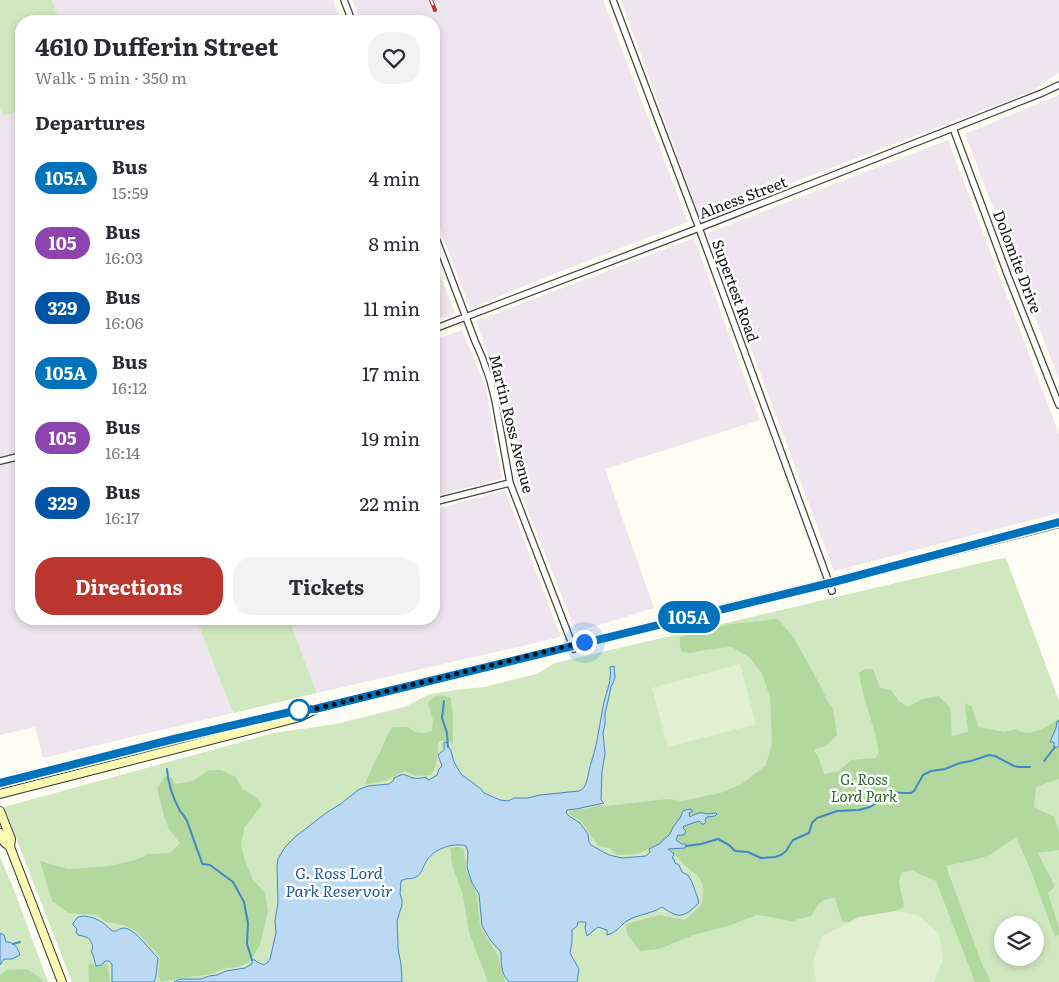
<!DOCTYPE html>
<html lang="en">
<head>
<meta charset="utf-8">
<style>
	:root { --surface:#fff; --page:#f2f2f3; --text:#2b2b33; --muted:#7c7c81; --accent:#ba362e }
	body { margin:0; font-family:Literata,serif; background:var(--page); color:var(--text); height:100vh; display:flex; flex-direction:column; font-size:19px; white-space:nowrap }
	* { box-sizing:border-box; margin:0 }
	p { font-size:16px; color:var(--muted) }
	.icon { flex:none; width:28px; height:28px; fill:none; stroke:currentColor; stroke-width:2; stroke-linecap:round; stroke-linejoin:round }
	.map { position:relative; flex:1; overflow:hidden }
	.drawer { position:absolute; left:15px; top:15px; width:425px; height:610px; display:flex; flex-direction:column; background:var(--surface); border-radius:20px; box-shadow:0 2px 8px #0003 }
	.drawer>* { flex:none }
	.badge { padding:0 10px; border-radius:16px; font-size:18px; line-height:32px }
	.fabs { position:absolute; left:994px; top:916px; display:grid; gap:10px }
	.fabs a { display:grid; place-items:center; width:50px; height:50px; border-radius:50%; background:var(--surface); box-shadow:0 2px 8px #0003; font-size:25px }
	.you { position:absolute; width:25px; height:25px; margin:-12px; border:4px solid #fff; border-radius:50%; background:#1a73e8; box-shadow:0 0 0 8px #1a73e833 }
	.map>.badge { position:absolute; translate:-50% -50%; box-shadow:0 0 0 2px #fff }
	h2 { padding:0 20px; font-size:19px; line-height:45px }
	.round { display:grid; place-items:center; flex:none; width:52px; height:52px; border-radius:20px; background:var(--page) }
	.head { display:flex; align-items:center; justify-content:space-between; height:85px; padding:0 20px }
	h1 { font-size:24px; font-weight:700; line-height:38px }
	.primary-button { display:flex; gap:10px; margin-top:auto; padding:10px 20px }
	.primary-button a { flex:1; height:58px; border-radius:20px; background:var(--accent); color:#fff; font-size:20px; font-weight:700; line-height:58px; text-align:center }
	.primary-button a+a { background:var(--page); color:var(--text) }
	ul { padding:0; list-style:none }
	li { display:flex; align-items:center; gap:15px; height:65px; padding:0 20px }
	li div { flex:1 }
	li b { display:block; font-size:19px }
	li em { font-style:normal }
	li .badge { min-width:55px; font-weight:700; text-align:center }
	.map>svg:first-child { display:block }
	.industrial { fill:#eee6ee }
	.green { fill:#d0e8bf; fill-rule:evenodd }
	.forest { fill:#b2d89f }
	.pitch { fill:#e1f0d0 }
	.water { fill:#bbd9f3; stroke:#4686c7 }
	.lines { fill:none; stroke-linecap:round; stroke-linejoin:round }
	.stream { stroke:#4686c7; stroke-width:2 }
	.minor-casing { stroke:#434343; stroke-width:8 }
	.secondary-casing { stroke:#323232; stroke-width:10 }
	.minor { stroke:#fff; stroke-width:5.5 }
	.secondary { stroke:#fbfab3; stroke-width:8 }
	.rail-casing { stroke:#ba362e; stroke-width:4 }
	.rail { stroke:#fff; stroke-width:2; stroke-dasharray:5.5; stroke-linecap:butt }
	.line-casing { stroke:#fff; stroke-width:11 }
	.line { stroke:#0072bc; stroke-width:8 }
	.walk { stroke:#101010; stroke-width:5; stroke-dasharray:0 9 }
	.stop-dot { fill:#fff; stroke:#0072bc; stroke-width:2.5 }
	.labels { text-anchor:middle; stroke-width:5; stroke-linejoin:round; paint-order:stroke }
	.street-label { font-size:15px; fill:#101010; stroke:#fff }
	.park-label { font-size:15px; font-style:italic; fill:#2a6623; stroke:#fff }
	.water-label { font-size:16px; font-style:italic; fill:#1f599d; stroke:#fff }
</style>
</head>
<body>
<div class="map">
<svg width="1059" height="982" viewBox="0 0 1059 982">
	<rect width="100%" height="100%" fill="#fefdf4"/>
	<path class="industrial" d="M52,0H333L341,21H60Z
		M352,0H603L688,222L531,283L470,309L434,213V21H361Z
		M621,0H1059V72L1033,91L700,218Z
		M1059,95V380L965,134Z
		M0,109L3,116L21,111V619H196L233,713L43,758L35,727L0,735Z
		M948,140L1059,434V513L834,571L708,233Z
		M694,238L760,420L605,469L654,608L576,632L517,483L500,389L476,321Z
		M434,260L455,313L434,321Z
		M462,330L486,388L502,479L434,496V340Z
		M505,490L561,637L317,693L289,619H434V510Z"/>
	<path class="green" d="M0,0H52L60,21H21V111L3,116L0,109Z
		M1006,558L1059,701V982H72L4,807L274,733L336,724L404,707L430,694L456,690L484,687L537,674L555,663L998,559ZM1002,925H1035V958H1002Z
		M196,619H289L317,693L233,713Z
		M0,857L13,887L48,982H0Z"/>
	<path class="forest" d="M778,619L794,638L821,687L828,702L833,708L837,735L826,746L815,749L814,751L818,756L824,774L839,771L851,760L875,758L879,753C875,726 863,701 859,673L865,669H873L880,688L891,690L899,701L908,707L922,699L939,696L950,708L952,736L968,732L965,703L972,706L978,727L1005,732L1016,729C1028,739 1048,726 1059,719V779L1036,787L1034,807L1054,817L1059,831V850L1038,853L1055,886L1048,893L1059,928V934L1055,937L1031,871L1016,837L991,854L982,858L946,866L982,964L991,982H975L936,881L913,871L902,872L899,882L904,907L888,915L850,923L842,921L835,898C819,899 819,904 811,916L792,921L757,915L728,926L694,935L659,949L640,951L627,934L626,924L659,915L685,920L702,904L703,885L698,876L684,865L678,857L656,845L638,854L617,855L609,848L598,846L581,821L569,814L570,811L589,808L600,805L606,806L668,799L682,801L720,793L742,784L766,765L772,742L770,697L762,673L749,657L732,647L710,649L689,653L681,651L679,637L731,624Z
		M438,695L450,697L453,713V745L449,741H438C438,753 438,765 431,775L415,776L405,771L385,781L365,784C370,771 376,760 382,748C385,740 388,733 393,727H408C416,734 422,734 432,731L433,720L428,703L433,698Z
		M209,770H221L236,777L242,789L255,796L262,805L244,828L241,845L245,861L253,880L265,893L268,911L260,945L249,962L238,967L226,968L211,974L181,978L161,982L158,975L160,957L136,931L123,925L106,922L97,915L69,913L52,901L40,861L68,869L109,866L135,860L149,854L170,853L180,843L169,829L164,816L157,789L165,776L172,778L175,784L193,781Z
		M459,847L464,849L466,869L477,896L480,926L498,956L505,982H488L469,932L463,895L452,865L450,848Z
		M91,963C97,968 102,967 107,963L110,982H89L88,966Z
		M27,969L39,977L43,982H0V975L7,970Z"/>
	<path class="pitch" d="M740,664L756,724L668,747L652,688Z
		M895,911L917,915L939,933L943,959L934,982H816L813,963L822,936L859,917Z"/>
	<path class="water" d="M614,666L615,678L611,687L605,714V724L603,733L605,754L602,771L601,800L604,803L576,809L567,810L566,813L569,816L580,823L588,834L589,842L591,845L609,855L622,858L646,856L650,852L649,849L659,844L670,834L673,827L680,818L683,811L685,810L691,809L693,811L689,813L690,817C695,814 701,811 706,814L716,813L717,814L715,816L707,817L705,820L706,822L704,824H702L699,821L684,826L683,828L686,831L684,835H678L676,840L682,844H686V846L685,848L668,849L674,854L672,858L674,859L675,863L679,865L682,872L688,875L692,882L698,899L699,903C683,918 679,919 662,907C659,909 655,911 651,912C643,915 635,916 627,921C619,926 618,932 607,935V930L598,927L587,936L585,928L586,922H578L577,926L572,930V942L570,953L579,969L577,982H509C501,974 501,963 501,952L491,941L482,926L479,894L472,883L467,867L468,852L466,846C454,842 434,849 427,860C423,866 422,874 416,877C411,880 407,877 401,881L400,894L402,900V905L397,921L398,942V949L401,964L402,982H174L180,979H201L209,976L217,975L226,971L245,968L252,964V960H255L257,962L264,965L268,962L270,959L276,933L275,921L278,903L277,866L278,859L285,847L295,837L326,813L342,803L358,790L368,786L389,784L393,781L394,778C405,773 402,774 413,778C417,779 422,778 426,777L427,779L429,780L437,775L439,769L442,766L438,755L444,750V742H446L451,751L454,762L461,774L481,789L484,793L500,800L508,801L514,798H528L540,795L579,791C583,789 585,787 586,783C589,775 589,767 592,760C598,741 600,721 604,702C607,690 612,680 610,667Z
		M1057,721H1059V746L1056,748L1054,747V742H1050L1056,728Z
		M84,916C97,918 102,921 112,931H116C119,929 123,927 128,929C138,933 150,950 158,958L156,976L154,982H112V964L109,961H105L102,965L96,966L93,955L91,951L93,948C91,938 88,937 78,935L76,932L77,929L73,925V923L78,917Z
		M0,933L4,935L6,942C15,942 17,947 20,955L12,959H4L0,965Z"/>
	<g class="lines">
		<path class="stream" d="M444,701L442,718L447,733L448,747
			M1044,761L1055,747
			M167,769C168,784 173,798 180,811C183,814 185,817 187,821C192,835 197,849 202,863L203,864L210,865L233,882L244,902L248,923L247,944L252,960
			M686,846L701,844L718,839L729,845L735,851L748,852L761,858L775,857L781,855L786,851L793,840L809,833L812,823L817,818L837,811L859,810L870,807L875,804L883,795L889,792L904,793H911L914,791L923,775L931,771L945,769L960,763L971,761L989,755L995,756L1014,766L1018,767H1030
			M13,944L20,942"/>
		<g class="minor-casing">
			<path id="minor" d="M344,0L352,21
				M613,0L699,228L832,591
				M953,128L1008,276L1059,405
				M434,233L475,341L482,357L490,380L495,400L510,483L574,649
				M434,329L699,228L1042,93L1059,85
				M0,461L21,456
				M434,502L510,483"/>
		</g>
		<g class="secondary-casing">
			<path id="secondary" d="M0,783L174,739L283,714L299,710L315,709L829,583L1059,523
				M0,794L300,717L314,710
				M0,811L11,839L10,847
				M0,833L4,842L10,847L62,982"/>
		</g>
		<use href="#minor" class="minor"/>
		<use href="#secondary" class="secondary"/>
		<g class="rail-casing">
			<path id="rail" d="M431,0L435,10"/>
		</g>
		<use href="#rail" class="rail"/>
	</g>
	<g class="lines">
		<g class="line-casing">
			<path id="line" d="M0,783L174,739L299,710L315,709L830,583L1059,522"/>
		</g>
		<use href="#line" class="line"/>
		<path class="walk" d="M299,710L315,709L584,642"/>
	</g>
	<circle class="stop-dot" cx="299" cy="710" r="10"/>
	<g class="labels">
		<g class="street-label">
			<text transform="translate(743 198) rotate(-21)" y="5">Alness Street</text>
			<text transform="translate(1017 262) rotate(69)" y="5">Dolomite Drive</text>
			<text transform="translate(735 291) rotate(70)" y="5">Supertest Road</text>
			<text transform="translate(511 424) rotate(76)" y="5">Martin Ross Avenue</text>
		</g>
		<g class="park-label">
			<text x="864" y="785">G. Ross<tspan x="864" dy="17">Lord Park</tspan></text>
		</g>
		<g class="water-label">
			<text x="339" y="879">G. Ross Lord<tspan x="339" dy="18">Park Reservoir</tspan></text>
		</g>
	</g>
</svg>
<div class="fabs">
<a><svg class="icon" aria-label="layers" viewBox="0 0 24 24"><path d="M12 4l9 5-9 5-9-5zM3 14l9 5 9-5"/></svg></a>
</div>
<div class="you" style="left:584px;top:642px"></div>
<b class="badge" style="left:689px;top:617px;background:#0072bc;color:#fff">105A</b>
<section class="drawer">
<div class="head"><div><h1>4610 Dufferin Street</h1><p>Walk · 5 min · 350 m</p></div><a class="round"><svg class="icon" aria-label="heart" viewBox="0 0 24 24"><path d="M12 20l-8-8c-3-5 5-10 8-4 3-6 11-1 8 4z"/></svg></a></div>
<h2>Departures</h2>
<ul>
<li><span class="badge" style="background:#0072bc;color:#fff">105A</span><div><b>Bus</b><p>15:59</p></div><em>4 min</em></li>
<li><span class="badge" style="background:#8e44ad;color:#fff">105</span><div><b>Bus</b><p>16:03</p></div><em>8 min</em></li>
<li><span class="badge" style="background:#0054a6;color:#fff">329</span><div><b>Bus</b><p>16:06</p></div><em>11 min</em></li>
<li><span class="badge" style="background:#0072bc;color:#fff">105A</span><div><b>Bus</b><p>16:12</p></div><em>17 min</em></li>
<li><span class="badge" style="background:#8e44ad;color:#fff">105</span><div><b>Bus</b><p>16:14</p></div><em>19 min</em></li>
<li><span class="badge" style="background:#0054a6;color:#fff">329</span><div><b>Bus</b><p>16:17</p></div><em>22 min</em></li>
</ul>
<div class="primary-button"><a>Directions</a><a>Tickets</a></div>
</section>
</div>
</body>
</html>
